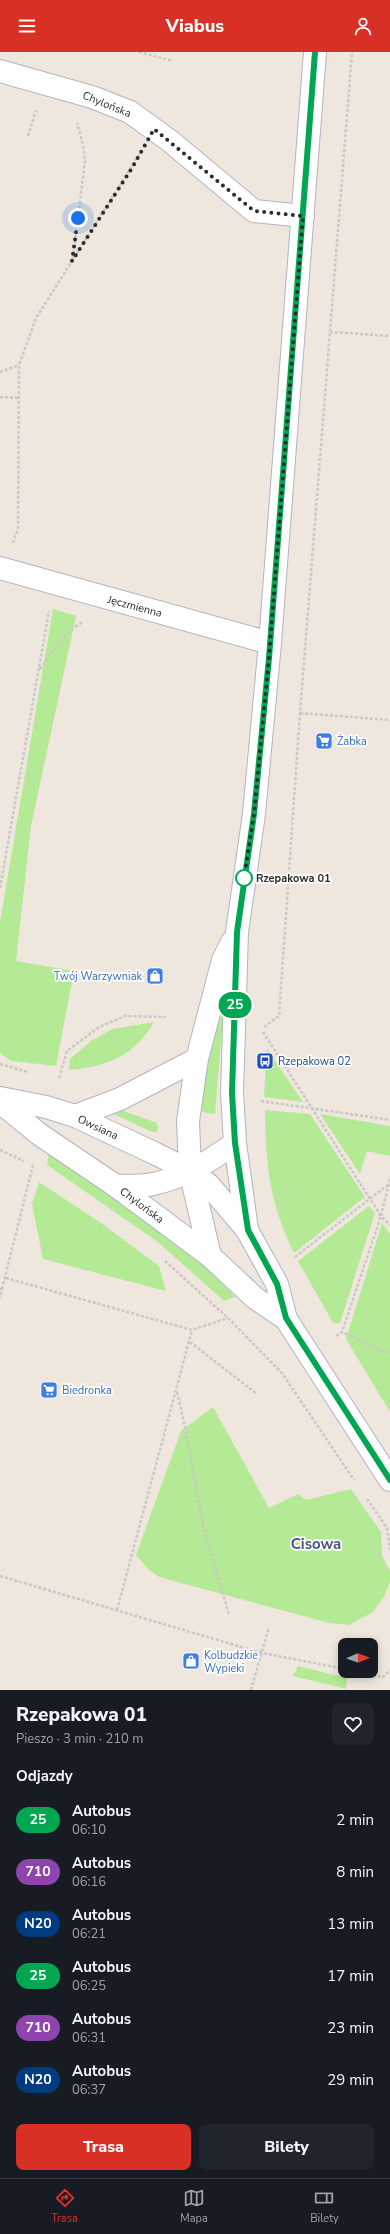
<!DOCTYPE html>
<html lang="pl">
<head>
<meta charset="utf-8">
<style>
	:root { --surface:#171b24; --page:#20242c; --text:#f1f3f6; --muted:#9ea1a6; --line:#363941; --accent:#d93025 }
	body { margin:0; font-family:"Nunito Sans",sans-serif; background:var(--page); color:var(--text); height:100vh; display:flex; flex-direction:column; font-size:15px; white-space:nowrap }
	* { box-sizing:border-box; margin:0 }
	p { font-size:13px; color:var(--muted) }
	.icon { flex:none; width:22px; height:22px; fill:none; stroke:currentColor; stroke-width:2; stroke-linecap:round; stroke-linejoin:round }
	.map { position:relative; height:1638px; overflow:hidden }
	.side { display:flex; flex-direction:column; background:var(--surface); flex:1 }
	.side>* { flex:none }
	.badge { padding:0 8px; border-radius:13px; font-size:14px; line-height:26px }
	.needle { width:26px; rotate:89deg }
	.controls { position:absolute; left:338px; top:1586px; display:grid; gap:8px }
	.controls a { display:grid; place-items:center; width:40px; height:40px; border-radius:8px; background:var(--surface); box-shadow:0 2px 10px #0003; font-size:20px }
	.you { position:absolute; width:20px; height:20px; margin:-10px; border:3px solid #fff; border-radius:50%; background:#1a73e8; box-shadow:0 0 0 6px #1a73e833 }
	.map>.badge { position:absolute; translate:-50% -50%; box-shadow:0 0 0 2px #fff }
	h2 { padding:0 16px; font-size:15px; line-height:36px }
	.round { display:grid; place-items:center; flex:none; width:42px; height:42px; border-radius:8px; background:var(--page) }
	.headline { display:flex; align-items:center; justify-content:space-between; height:68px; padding:0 16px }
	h1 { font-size:19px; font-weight:800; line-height:30px }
	.primary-button { display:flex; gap:8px; margin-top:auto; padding:8px 16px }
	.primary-button a { flex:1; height:46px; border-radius:8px; background:var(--accent); color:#fff; font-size:16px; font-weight:800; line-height:46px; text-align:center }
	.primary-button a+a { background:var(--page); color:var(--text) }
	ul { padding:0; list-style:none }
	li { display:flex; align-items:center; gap:12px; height:52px; padding:0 16px }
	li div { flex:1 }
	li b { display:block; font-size:15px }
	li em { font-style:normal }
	li .badge { min-width:44px; font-weight:700; text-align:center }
	header { display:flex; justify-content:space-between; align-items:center; height:52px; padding:0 16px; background:var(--accent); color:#fff; font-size:18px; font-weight:800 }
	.tab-bar { display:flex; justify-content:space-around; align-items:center; height:56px; border-top:1px solid var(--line); background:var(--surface); font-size:11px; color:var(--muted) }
	.tab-bar a { display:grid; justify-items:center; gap:2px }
	.tab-bar .active { color:var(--accent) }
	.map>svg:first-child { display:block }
	.green { fill:#b4ea95 }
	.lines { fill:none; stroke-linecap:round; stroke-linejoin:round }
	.street-casing { stroke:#b1b4c1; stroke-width:24 }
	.secondary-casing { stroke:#b1b4c1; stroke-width:24 }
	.path { stroke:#c8c8c8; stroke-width:2.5; stroke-dasharray:3 2; stroke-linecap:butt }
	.street { stroke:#fff; stroke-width:22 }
	.secondary { stroke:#fff; stroke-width:22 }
	.line-casing { stroke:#fff; stroke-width:9 }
	.line { stroke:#00a651; stroke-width:6 }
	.walk { stroke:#2c2c2c; stroke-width:4; stroke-dasharray:0 7.2 }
	.stop-dot { fill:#fff; stroke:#00a651; stroke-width:2 }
	.labels { text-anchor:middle; stroke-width:3.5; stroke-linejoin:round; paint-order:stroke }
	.street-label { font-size:11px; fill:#2c2c2c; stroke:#fff }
	.shop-label { font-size:11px; fill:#366cbe; stroke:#fff; text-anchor:start }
	.stop-label { font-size:11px; font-weight:bold; fill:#2c2c2c; stroke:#fff; text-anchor:start }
	.transit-label { font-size:11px; fill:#164399; stroke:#fff; text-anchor:start }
	.district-label { font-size:15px; font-weight:bold; fill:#485381; stroke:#fff }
</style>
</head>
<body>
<header><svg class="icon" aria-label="menu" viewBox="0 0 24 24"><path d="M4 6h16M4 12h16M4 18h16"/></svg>Viabus<svg class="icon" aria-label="person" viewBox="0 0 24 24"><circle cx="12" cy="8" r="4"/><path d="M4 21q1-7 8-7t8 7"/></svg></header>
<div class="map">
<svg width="390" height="1638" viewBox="0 0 390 1638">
	<rect width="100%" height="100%" fill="#efe7dd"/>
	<path class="green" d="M53,557L76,564L31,774L16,909L74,919L56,1014L11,1009L0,1001V870Z
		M227,917L215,1062L196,1059Z
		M154,970C134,1005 106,1015 69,1018L70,1007L91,989L112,977Z
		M267,997L303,1050L264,1045Z
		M113,1055L157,1071L158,1077L156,1080H152L105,1058Z
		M265,1058L310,1062L365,1145L294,1201C269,1149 266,1115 265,1058Z
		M320,1062L390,1074V1104L367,1099L360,1122Z
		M49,1100L156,1172L210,1219L235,1245L224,1249L158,1190L47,1113Z
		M39,1130L101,1171L159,1214L166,1239L43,1207L32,1152Z
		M369,1154L375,1161L340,1271H333L298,1209Z
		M382,1171L390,1182V1360L346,1287Z
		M213,1355L269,1456L298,1442L306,1448L351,1437L381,1480L382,1504L390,1519V1529L385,1543L373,1560L349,1573L329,1571L159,1525L147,1516L136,1503L181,1379Z
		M298,1614L347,1626L346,1637L293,1624Z"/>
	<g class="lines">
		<g class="street-casing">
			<path id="street" d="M0,19L92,45L130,60L170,89L254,159L303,164
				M0,516L270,591
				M75,1064L120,1047L197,1007
				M116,1134C128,1133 141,1135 153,1132C183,1126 210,1109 235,1091
				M247,1178L235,1091L232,1041L237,880L254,762L270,591L315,0
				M210,1204L190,1119L188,1069L197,1007L223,908L232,890"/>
		</g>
		<g class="secondary-casing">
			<path id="secondary" d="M0,1046L46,1055L75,1064L154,1101L190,1119L209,1133L247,1178L277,1232L286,1267L390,1428
				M0,1050L39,1082L116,1134L210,1204L255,1246L286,1267"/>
		</g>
		<path class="path" d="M139,0L173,9
			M28,84L36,58
			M73,206L85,109L83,93L77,71
			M330,280L390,284
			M0,320L19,313
			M0,345L19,346
			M13,491L18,477L19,313L36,266L140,101
			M40,617C52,601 65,579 83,570
			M300,661L390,668
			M0,836L49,559
			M264,975L279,964L300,661L352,0
			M263,980L381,1164L342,1280
			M0,1012L28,1020
			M59,1026L67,999L99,975L125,964L166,965
			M261,1049L390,1068
			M0,1098L24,1109
			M390,1127L381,1164L390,1173
			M295,1205L389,1132
			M165,1209L228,1266L282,1321L354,1428
			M6,1226L192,1278L228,1266
			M0,1237H2L0,1246
			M2,1237L33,1113
			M336,1284L342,1280L390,1302
			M190,1290L257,1342
			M177,1340L185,1375L203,1473L229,1563
			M367,1447L387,1476L390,1498
			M0,1524L262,1601L345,1617
			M117,1558L192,1278
			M353,1619L383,1625L390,1618
			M251,1638L269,1575"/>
		<use href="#street" class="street"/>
		<use href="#secondary" class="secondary"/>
	</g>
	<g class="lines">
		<g class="line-casing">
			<path id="line" d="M315,0L269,606L254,762L237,880L232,1041L235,1091L248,1178L277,1232L286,1266L390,1428"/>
		</g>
		<use href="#line" class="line"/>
		<path class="walk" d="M78,166L72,209L132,116L154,77L254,159L303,164L269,606L254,762L244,826"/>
	</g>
	<defs>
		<g id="supermarket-square" transform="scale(0.9)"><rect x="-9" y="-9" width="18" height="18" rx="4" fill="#3f7fe0" stroke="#fff"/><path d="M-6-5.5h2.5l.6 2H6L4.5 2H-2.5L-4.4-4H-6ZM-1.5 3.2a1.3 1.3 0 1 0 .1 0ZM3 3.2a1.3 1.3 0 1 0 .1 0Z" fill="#fff"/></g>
		<g id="shop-square" transform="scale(0.9)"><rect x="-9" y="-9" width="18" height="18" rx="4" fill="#3f7fe0" stroke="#fff"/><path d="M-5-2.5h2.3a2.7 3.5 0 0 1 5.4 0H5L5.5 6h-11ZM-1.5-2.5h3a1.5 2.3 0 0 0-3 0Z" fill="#fff"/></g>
		<g id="bus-square" transform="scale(0.9)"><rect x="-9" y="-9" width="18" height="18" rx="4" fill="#1a4fb4" stroke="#fff"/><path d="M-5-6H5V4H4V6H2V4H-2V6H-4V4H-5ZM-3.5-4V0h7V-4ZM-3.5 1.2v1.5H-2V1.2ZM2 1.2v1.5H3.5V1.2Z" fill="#fff"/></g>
	</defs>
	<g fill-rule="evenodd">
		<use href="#supermarket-square" x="324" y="689"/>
		<use href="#shop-square" x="155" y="924"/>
		<use href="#bus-square" x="265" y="1009"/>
		<use href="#supermarket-square" x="49" y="1338"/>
		<use href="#shop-square" x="191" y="1609"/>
	</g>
	<circle class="stop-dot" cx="244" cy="826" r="8"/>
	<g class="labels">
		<g class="street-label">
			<text transform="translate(107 52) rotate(22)" y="4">Chylońska</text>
			<text transform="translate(135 554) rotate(15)" y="4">Jęczmienna</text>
			<text transform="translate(98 1075) rotate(25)" y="4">Owsiana</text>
			<text transform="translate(142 1153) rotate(37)" y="4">Chylońska</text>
		</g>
		<g class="shop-label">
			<text x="337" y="693">Żabka</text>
			<text x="142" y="928" text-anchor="end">Twój Warzywniak</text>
			<text x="62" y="1342">Biedronka</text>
			<text x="204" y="1607">Kolbudzkie<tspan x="204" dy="13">Wypieki</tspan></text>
		</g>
		<g class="stop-label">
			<text x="256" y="830">Rzepakowa 01</text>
		</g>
		<g class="transit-label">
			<text x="278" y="1013">Rzepakowa 02</text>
		</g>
		<g class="district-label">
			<text x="316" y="1497">Cisowa</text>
		</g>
	</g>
</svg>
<div class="controls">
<a><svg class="needle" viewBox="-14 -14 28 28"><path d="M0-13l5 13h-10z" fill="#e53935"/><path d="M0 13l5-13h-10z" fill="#9ea1a6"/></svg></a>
</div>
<div class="you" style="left:78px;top:166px"></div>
<b class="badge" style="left:235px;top:953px;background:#00a651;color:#fff">25</b>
</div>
<section class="side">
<div class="headline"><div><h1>Rzepakowa 01</h1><p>Pieszo · 3 min · 210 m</p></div><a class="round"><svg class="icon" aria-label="heart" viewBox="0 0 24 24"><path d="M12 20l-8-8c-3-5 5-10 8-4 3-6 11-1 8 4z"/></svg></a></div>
<h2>Odjazdy</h2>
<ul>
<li><span class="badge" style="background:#00a651;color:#fff">25</span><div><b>Autobus</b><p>06:10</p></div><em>2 min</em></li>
<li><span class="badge" style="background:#8e44ad;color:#fff">710</span><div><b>Autobus</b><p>06:16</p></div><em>8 min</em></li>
<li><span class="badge" style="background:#003b80;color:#fff">N20</span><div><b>Autobus</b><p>06:21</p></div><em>13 min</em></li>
<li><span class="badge" style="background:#00a651;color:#fff">25</span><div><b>Autobus</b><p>06:25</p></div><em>17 min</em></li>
<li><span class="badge" style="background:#8e44ad;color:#fff">710</span><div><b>Autobus</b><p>06:31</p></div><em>23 min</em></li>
<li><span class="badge" style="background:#003b80;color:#fff">N20</span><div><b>Autobus</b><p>06:37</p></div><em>29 min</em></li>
</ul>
<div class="primary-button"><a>Trasa</a><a>Bilety</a></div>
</section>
<nav class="tab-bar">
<a class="active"><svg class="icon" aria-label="directions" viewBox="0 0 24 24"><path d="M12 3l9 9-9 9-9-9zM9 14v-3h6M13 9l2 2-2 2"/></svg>Trasa</a>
<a><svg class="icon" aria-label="map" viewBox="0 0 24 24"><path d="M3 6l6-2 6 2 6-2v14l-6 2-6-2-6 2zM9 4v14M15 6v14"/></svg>Mapa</a>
<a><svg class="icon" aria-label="tickets" viewBox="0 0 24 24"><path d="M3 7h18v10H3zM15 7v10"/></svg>Bilety</a>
</nav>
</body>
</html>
